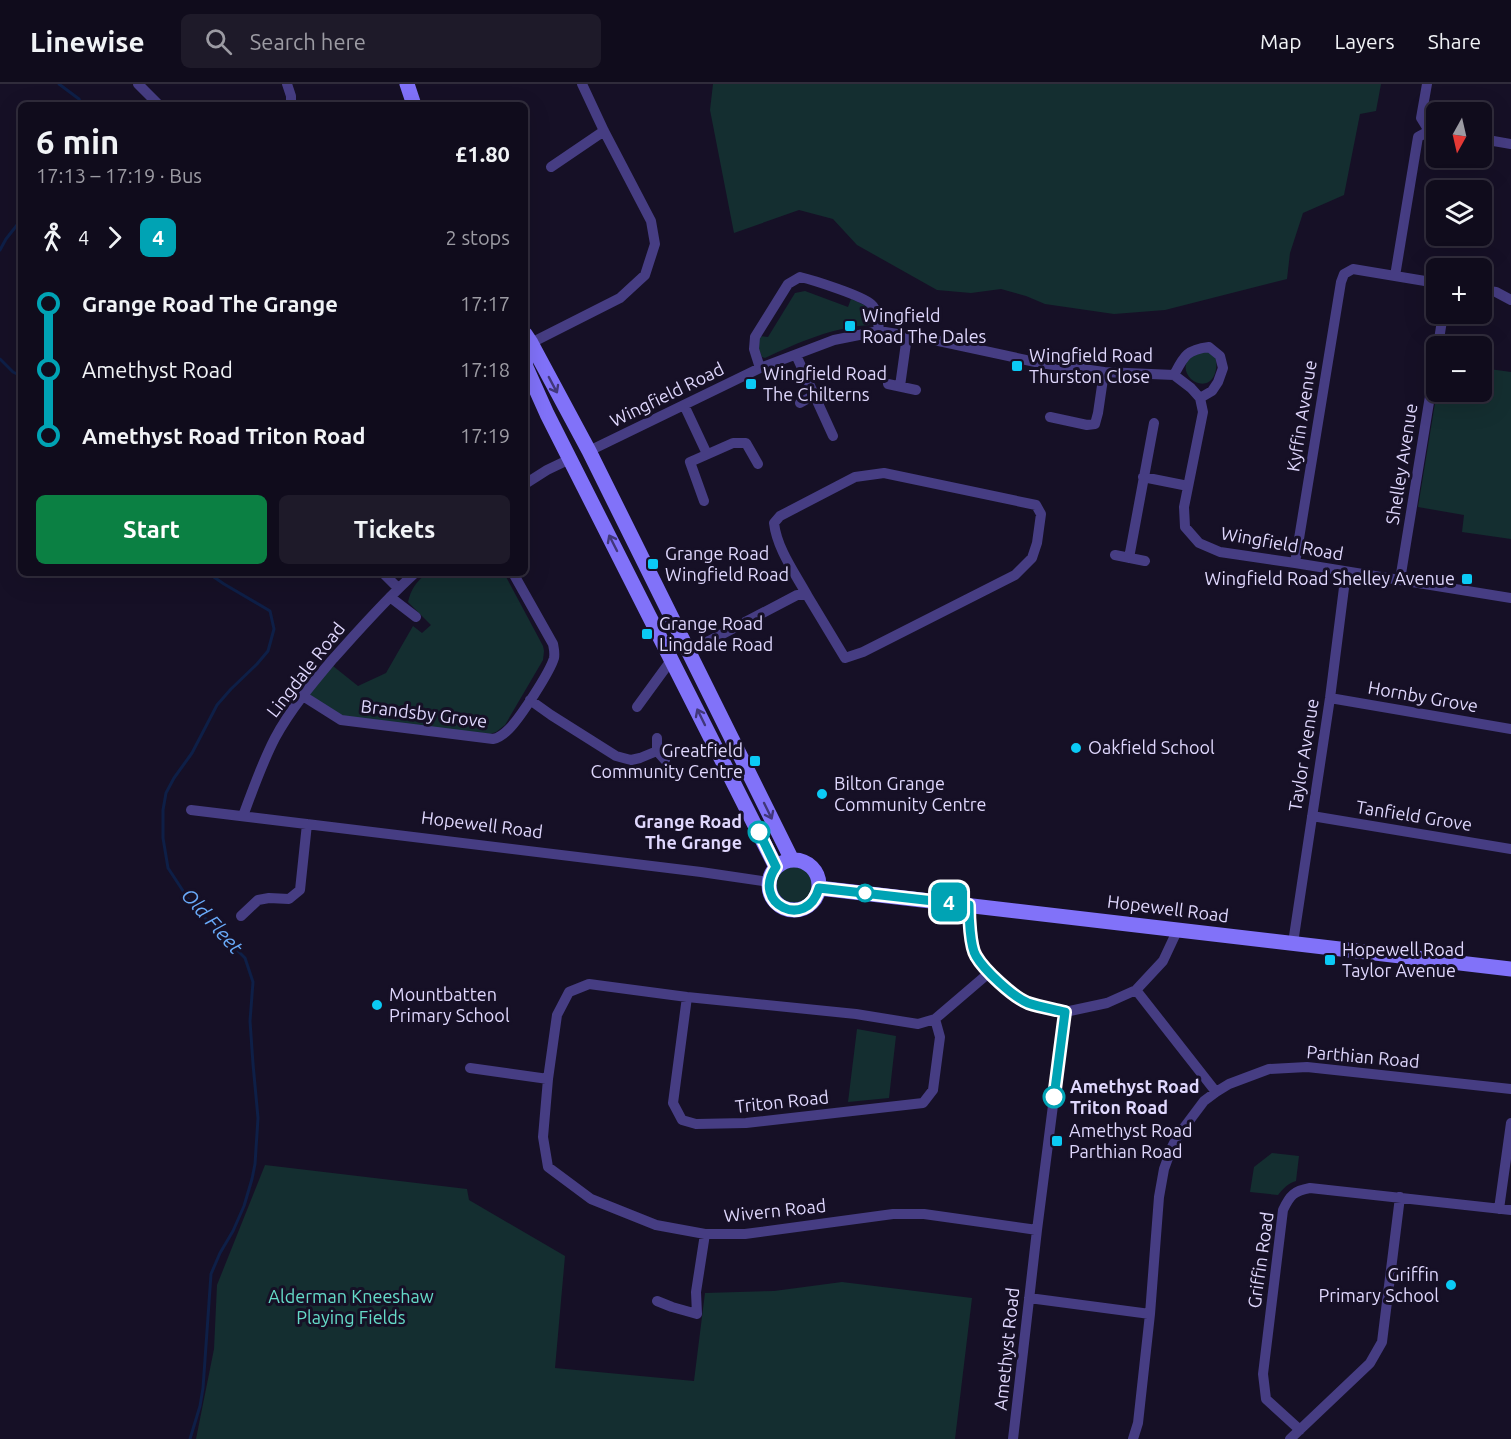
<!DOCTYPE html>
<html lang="en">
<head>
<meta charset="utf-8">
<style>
	:root { --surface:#100c1c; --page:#1e1a29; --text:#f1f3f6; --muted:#9c9ba3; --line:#302c3b; --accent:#0b8043 }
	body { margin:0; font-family:Ubuntu,sans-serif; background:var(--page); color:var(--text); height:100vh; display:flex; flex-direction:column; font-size:22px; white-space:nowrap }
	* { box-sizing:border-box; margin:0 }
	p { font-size:20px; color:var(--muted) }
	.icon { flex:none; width:33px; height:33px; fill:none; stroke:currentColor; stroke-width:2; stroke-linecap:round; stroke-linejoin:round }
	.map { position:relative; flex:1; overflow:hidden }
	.drawer { position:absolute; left:18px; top:18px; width:510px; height:474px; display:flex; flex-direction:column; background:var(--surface); border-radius:9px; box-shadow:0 6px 24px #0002,0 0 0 2px var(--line) }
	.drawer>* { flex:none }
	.badge { padding:0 12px; border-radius:9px; font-size:21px; line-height:39px }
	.needle { width:39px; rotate:188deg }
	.buttons { position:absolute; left:1426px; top:18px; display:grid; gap:12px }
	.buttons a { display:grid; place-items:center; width:66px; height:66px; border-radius:9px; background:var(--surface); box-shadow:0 6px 24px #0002,0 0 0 2px var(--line); font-size:30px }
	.map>.badge { position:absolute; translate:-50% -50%; box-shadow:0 0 0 3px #fff }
	.legs { display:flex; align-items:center; gap:9px; height:66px; padding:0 18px; font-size:20px }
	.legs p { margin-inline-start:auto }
	.head { display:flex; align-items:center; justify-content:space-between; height:102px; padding:0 18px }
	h1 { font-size:33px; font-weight:700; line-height:45px }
	.button { display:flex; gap:12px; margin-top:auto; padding:12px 18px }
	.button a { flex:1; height:69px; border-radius:9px; background:var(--accent); color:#fff; font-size:24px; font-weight:700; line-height:69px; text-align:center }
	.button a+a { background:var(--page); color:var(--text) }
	ul { padding:0 18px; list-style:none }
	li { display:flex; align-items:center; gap:21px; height:66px; font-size:22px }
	li i { display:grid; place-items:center; width:9px; height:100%; margin:0 8px; background:currentColor }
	li i::after { content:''; width:15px; height:15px; margin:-8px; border:4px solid; border-radius:50%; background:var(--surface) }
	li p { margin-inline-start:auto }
	li:first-child i { background:linear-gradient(#0000 50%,currentColor 0) }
	li:last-child i { background:linear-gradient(currentColor 50%,#0000 0) }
	header { display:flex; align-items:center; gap:36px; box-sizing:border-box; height:84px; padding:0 30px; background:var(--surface); border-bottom:2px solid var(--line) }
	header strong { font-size:28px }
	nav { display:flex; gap:33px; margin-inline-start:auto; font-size:21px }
	.search { width:420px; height:54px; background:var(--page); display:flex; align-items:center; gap:15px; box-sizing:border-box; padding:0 21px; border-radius:9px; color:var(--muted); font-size:22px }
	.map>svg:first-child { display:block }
	.green { fill:#142e30 }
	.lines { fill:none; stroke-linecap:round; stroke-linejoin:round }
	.stream { stroke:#0e1f47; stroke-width:3 }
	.street { stroke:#463d83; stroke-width:10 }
	.secondary { stroke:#8172f9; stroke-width:15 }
	.oneway { stroke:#41377a }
	.line-1-casing { stroke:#fff; stroke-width:14 }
	.line-1 { stroke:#00a3b4; stroke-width:9 }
	.poi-dot { fill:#0bcaf5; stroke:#161026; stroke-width:2 }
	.stop-1-dot { fill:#fff; stroke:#00a3b4; stroke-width:3 }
	.labels { text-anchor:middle; stroke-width:6; stroke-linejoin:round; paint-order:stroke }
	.poi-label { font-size:18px; fill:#dfd7fd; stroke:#161026; text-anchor:start }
	.street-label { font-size:18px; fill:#dfd7fd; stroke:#161026 }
	.stop-label { font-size:18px; font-weight:bold; fill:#dfd7fd; stroke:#161026; text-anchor:end }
	.park-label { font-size:18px; fill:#65dbc8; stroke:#161026 }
	.water-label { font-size:20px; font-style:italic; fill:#69aaf9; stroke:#161026 }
</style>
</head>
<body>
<header>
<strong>Linewise</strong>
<div class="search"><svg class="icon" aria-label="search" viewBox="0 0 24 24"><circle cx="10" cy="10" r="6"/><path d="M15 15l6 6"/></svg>Search here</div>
<nav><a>Map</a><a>Layers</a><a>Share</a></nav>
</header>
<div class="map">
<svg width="1511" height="1355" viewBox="0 0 1511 1355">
	<rect width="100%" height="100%" fill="#161026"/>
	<path class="green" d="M713,0H1381L1376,27L1360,30L1344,111L1303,129L1290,169L1287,195L1165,226L1114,230L1045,220L1026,212L1001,205L971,209L937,206L857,161L833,135L799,126L734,149L710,26Z
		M805,207L848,223L851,215C863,220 878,226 869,241C830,244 800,258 765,274L762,273L758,263L759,252L768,253L795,209Z
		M1203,266L1216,271C1222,322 1169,294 1191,272C1194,270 1199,268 1203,266Z
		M1482,284L1511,288V455L1462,448L1464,431L1418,423L1437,307L1482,308Z
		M427,489H504L543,562L544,567L543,576L505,641L496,648L490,650L341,634L307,612L333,582L358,602L386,589L413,542L422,549L431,541L408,518C411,505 416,498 427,489Z
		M775 801a19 19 0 1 1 38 0a19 19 0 1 1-38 0Z
		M857,945L896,952L889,1014L848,1018Z
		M1272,1069L1299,1072L1296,1097C1288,1099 1283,1105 1278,1111L1250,1108L1254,1083Z
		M265,1081L467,1105L469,1116L565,1172L555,1284L694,1297L705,1209L774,1207L842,1198L972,1214L955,1355H196L214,1265L217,1201Z"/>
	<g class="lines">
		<path class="stream" d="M59,0L79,15L81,21
			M0,166L6,155L21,136
			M0,275L13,288L21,292
			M190,1355L200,1322L203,1304L211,1190L220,1169L233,1147L244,1122L252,1095L255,1080L258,1034L253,980L250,937L253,898L245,874L193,822L168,784L163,754V726L166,709L174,694L192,669L217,621L231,605L257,580L268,567L274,545L270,527L224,500L208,489"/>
		<path class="street" d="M138,0L159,21
			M287,0L291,12V21
			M1482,55L1511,60
			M551,83L604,47
			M1395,192L1418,53L1429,47L1421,34L1427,0
			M1482,206L1496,208L1511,216
			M525,261L531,259L620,214L645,191L655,160L651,137L604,47L582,0
			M1438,262L1443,230
			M796,271L833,352
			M760,284L754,265L755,253L788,200L800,193C813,196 863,212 871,220C878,226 878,239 879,247
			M1174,291C1184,272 1186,266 1209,263L1220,272L1223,284L1218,298L1212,307L1200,314
			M888,300L916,306
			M900,302L907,252
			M800,319L814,311
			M684,321L707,370
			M1050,333L1087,341L1095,340L1098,329L1104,288
			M589,367L760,284L834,256L879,247L934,256L1040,279L1104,288L1174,291L1191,304L1200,314L1203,328L1184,423L1185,443L1199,459L1220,468L1295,479L1511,514
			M1143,393L1188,402
			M525,400L547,386L570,375
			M704,417L690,378L733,359H746L758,380
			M1115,471L1145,477
			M1129,474L1154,339
			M1295,479L1341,198L1344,190L1353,185L1437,199
			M383,489L398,504
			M1400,496L1437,269
			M390,513L416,533
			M687,566L709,557L797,511H807L845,574L863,568L1015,491L1032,474L1037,459L1041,430L1036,421L884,389L855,393L780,432L774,439C777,465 795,489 807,511
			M303,612L341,636L493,655C499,654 504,650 509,645C520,634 550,588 554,574C555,569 554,565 553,560L513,489
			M1330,614L1511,645
			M530,616L551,631L616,672L631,676L640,674L657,667
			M637,623L672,575
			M657,654V667L665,676
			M191,726L701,788L769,798
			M243,732C253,705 262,679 275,654C290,626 311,601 332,576C359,546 385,516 415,489
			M1312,732L1511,765
			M969,821V836L975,871L990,888L1006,906L1027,919L1065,928L1107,919L1136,906L1163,877L1178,845
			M241,832L258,816L269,814L289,815L300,806L307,740
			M1293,859L1330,614L1346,488
			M990,888L935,935L918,940L856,930L687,913L589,900L569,908L557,931L548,995L543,1053L548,1083L591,1115L656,1141L705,1150H745L893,1130H924L1037,1146
			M1136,906L1216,1008
			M687,913L673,1019L682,1036L696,1040L746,1039L923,1019L933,1006L940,953L935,935
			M470,984L548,995
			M1499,1125L1511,1039
			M1029,1214L1150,1230
			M657,1217L672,1223L697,1230L696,1208L705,1150
			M1300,1346L1266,1315L1263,1290L1283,1126C1290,1111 1294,1107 1310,1104L1511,1126
			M1013,1355L1037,1146L1065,928
			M1133,1355L1138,1339L1150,1230L1159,1113L1164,1085L1172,1063L1177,1053L1204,1017L1216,1008L1229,1000L1269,985L1307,983L1511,1005
			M1290,1355L1370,1279L1382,1258L1400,1113"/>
		<path class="secondary" d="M407,0L414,21
			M525,250L531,259L589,367L792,776
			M525,276L526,283L547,330L776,783
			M769 801a25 25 0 1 1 50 0a25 25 0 1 1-50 0Z
			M819,804L1511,885"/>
	</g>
	<defs><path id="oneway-shaft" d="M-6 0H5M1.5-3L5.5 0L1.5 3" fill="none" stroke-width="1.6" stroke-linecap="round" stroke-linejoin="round" transform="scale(1.5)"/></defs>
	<g class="oneway">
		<use href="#oneway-shaft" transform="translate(553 301) rotate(62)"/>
		<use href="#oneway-shaft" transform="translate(613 459) rotate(-117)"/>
		<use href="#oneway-shaft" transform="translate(701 633) rotate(-116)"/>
		<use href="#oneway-shaft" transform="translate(768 727) rotate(64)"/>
	</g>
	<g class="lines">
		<g class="line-1-casing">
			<path id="line-1" d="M759,748L776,783C750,820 807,847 819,804L969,821C969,832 970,863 976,872C984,886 1013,913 1028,919C1040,923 1053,925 1065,928L1054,1013"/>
		</g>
		<use href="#line-1" class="line-1"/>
	</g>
	<g class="poi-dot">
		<rect x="844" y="236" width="12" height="12" rx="3"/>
		<rect x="1011" y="276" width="12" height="12" rx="3"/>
		<rect x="745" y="294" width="12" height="12" rx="3"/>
		<rect x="647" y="474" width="12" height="12" rx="3"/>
		<rect x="1461" y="489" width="12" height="12" rx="3"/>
		<rect x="641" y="544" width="12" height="12" rx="3"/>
		<circle cx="1076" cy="664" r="6"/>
		<rect x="749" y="671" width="12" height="12" rx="3"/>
		<circle cx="822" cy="710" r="6"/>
		<rect x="1324" y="870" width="12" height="12" rx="3"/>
		<circle cx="377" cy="921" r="6"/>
		<rect x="1051" y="1051" width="12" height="12" rx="3"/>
		<circle cx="1451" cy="1201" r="6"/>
	</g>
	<g class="stop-1-dot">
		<circle cx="759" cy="748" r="10"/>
		<circle cx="865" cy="809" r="8"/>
		<circle cx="1054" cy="1013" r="10"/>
	</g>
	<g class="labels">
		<g class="poi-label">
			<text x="862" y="238">Wingfield<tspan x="862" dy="21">Road The Dales</tspan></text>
			<text x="1029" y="278">Wingfield Road<tspan x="1029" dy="21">Thurston Close</tspan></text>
			<text x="763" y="296">Wingfield Road<tspan x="763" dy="21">The Chilterns</tspan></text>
			<text x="665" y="476">Grange Road<tspan x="665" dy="21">Wingfield Road</tspan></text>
			<text x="1455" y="501" text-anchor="end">Wingfield Road Shelley Avenue</text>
			<text x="659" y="546">Grange Road<tspan x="659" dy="21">Lingdale Road</tspan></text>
			<text x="1088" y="670">Oakfield School</text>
			<text x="743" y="673" text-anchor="end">Greatfield<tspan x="743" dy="21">Community Centre</tspan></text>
			<text x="834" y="706">Bilton Grange<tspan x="834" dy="21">Community Centre</tspan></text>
			<text x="1342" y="872">Hopewell Road<tspan x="1342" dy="21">Taylor Avenue</tspan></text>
			<text x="389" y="917">Mountbatten<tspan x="389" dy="21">Primary School</tspan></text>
			<text x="1069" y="1053">Amethyst Road<tspan x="1069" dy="21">Parthian Road</tspan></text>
			<text x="1439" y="1197" text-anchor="end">Griffin<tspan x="1439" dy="21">Primary School</tspan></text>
		</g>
		<g class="street-label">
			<text transform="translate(667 311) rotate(-26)" y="6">Wingfield Road</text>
			<text transform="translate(1302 332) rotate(-81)" y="6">Kyffin Avenue</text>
			<text transform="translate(1402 380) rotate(-81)" y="6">Shelley Avenue</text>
			<text transform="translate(1282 460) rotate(10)" y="6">Wingfield Road</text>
			<text transform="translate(306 586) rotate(-52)" y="6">Lingdale Road</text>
			<text transform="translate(1423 613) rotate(10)" y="6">Hornby Grove</text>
			<text transform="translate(424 630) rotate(7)" y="6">Brandsby Grove</text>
			<text transform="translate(1304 671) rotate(-81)" y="6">Taylor Avenue</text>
			<text transform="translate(1414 732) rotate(9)" y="6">Tanfield Grove</text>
			<text transform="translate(482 741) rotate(7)" y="6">Hopewell Road</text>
			<text transform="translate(1168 825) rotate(7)" y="6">Hopewell Road</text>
			<text transform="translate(1363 973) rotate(5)" y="6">Parthian Road</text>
			<text transform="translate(782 1018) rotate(-6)" y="6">Triton Road</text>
			<text transform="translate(775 1127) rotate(-6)" y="6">Wivern Road</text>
			<text transform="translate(1261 1176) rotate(-82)" y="6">Griffin Road</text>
			<text transform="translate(1007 1265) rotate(-84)" y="6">Amethyst Road</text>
		</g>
		<g class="stop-label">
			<text x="742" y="744">Grange Road<tspan x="742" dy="21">The Grange</tspan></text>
			<text x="1070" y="1009" text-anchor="start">Amethyst Road<tspan x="1070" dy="21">Triton Road</tspan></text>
		</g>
		<g class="park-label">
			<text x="351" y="1219">Alderman Kneeshaw<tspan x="351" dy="21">Playing Fields</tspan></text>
		</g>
		<g class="water-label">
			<text transform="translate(212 837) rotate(48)" y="7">Old Fleet</text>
		</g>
	</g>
</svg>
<div class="buttons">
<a><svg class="needle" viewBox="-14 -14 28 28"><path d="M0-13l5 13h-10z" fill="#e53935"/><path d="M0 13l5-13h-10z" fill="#9c9ba3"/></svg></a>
<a><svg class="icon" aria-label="layers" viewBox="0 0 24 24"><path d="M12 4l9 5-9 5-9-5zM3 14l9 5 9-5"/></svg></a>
<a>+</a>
<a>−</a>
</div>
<b class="badge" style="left:949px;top:818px;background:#00a3b4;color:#fff">4</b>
<section class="drawer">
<div class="head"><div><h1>6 min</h1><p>17:13 – 17:19 · Bus</p></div><b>£1.80</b></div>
<div class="legs"><svg class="icon" aria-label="walk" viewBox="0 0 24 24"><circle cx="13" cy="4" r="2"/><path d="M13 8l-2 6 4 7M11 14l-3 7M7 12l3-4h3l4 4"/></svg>4<svg class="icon" aria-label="forward" viewBox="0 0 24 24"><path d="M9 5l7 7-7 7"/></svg><b class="badge" style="background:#00a3b4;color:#fff">4</b><p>2 stops</p></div>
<ul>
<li><i style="color:#00a3b4"></i><b>Grange Road The Grange</b><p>17:17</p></li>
<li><i style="color:#00a3b4"></i><span>Amethyst Road</span><p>17:18</p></li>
<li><i style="color:#00a3b4"></i><b>Amethyst Road Triton Road</b><p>17:19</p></li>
</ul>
<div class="button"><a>Start</a><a>Tickets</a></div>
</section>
</div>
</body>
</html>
